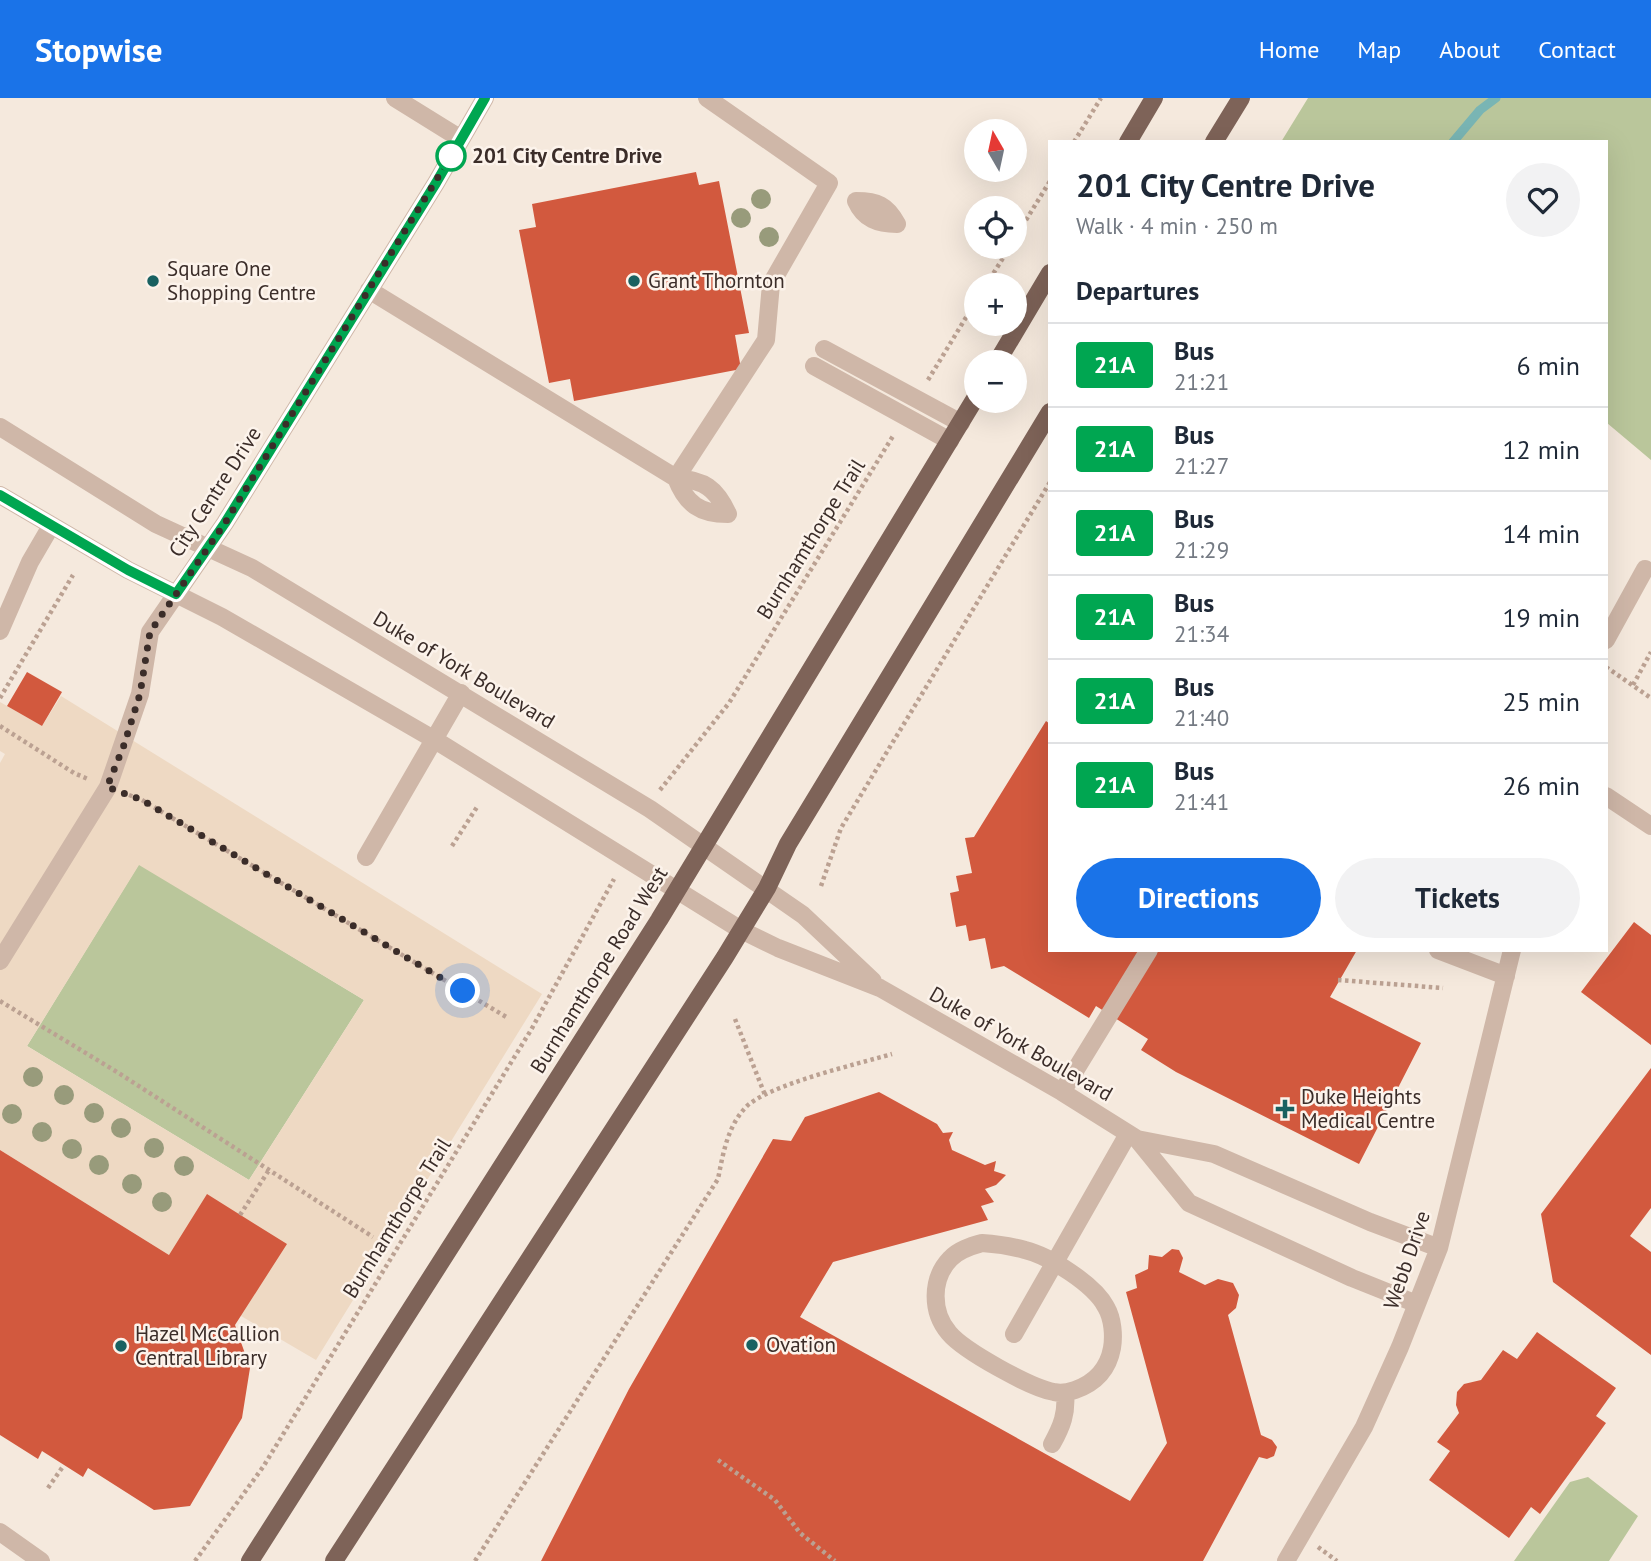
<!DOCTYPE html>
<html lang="en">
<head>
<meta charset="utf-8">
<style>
	:root { --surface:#fff; --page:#f2f2f3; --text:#1f2937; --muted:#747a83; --line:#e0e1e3; --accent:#1a73e8 }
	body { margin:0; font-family:"PT Sans",sans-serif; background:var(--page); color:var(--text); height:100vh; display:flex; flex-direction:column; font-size:26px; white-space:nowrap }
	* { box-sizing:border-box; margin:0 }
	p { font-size:23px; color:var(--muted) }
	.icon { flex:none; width:38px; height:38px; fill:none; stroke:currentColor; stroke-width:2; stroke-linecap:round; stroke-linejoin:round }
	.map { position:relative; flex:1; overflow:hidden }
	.sheet { position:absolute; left:1048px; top:42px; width:560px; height:812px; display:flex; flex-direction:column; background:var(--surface); border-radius:0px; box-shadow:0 7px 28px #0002 }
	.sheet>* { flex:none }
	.badge { padding:0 14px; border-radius:5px; font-size:24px; line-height:46px }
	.needle { width:46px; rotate:351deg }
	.fabs { position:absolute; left:964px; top:21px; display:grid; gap:14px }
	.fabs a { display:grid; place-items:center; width:63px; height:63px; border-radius:50%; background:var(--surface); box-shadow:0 7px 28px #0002; font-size:35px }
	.you { position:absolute; width:35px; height:35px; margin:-18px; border:5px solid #fff; border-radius:50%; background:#1a73e8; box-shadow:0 0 0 10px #1a73e833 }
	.map>.badge { position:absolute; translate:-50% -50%; box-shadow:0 0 0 4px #fff }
	h2 { padding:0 28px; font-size:26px; line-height:63px }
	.round { display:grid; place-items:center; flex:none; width:74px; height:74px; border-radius:37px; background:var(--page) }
	.overview { display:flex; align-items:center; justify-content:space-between; height:119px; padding:0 28px }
	h1 { font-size:33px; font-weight:700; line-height:52px }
	.cta { display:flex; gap:14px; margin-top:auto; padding:14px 28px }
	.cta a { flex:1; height:80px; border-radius:42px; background:var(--accent); color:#fff; font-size:28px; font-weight:700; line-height:80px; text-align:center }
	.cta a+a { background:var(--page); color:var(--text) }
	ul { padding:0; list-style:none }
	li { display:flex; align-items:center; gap:21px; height:84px; padding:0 28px; border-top:2px solid var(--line) }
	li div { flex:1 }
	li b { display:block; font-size:26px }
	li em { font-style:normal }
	li .badge { min-width:77px; font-weight:700; text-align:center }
	header { display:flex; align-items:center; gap:42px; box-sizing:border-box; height:98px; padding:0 35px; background:var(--accent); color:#fff }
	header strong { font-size:33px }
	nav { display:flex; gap:38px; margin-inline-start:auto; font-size:24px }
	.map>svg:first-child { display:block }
	.green { fill:#bac69b }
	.plaza { fill:#eed9c3; fill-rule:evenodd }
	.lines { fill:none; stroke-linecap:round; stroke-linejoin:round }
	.stream { stroke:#79b5b4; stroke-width:9 }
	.building { fill:#d2593e }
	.path { stroke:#bba192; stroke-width:4.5; stroke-dasharray:3.5 3.5; stroke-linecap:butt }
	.minor { stroke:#cfb7a8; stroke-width:18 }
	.major { stroke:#7e6358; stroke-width:18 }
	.tree { fill:#989b7b }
	.line-casing { stroke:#fff; stroke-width:16 }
	.line { stroke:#00a651; stroke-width:10 }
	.walk { stroke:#3b2d29; stroke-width:7; stroke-dasharray:0 12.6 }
	.stop-dot { fill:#fff; stroke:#00a651; stroke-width:3.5 }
	.poi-dot { fill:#196161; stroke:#fcf3eb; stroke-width:2.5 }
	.labels { text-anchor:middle; stroke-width:5; stroke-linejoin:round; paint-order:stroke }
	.stop-label { font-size:21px; font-weight:bold; fill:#3b2d29; stroke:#fcf3eb; text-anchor:start }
	.poi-label { font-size:21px; fill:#3b2d29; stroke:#fcf3eb; text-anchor:start }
	.street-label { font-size:21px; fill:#3b2d29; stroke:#fcf3eb }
</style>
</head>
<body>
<header>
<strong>Stopwise</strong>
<nav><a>Home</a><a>Map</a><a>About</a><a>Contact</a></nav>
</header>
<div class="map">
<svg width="1651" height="1463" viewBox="0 0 1651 1463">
	<rect width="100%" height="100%" fill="#f5e9dd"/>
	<path class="green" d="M1308,0H1651V362L1607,325L1606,44H1281Z
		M139,766L364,902L249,1082L27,948Z
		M1588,1379L1638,1418L1609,1463H1514L1570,1384Z"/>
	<path class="plaza" d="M61,598L542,896L316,1262L241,1218L169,1157L0,1052V665L5,656L0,653V604L42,628ZM139,767L364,902L249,1082L27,948Z"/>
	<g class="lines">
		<path class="stream" d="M1453,44L1480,12L1496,0"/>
	</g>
	<path class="building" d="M696,74L699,87L719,83L749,235L735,237L741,271L574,303L570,281L549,285L519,132L536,129L532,106Z
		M27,574L62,594L42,628L7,608Z
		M1046,623L1050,626V852H1357L1330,899L1421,945L1359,1066L1176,974L1141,952L1148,941L1096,908L1089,920L1004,868L991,871L985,840L969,843L966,827L956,829L950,795L959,793L956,778L972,775L965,740L974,739Z
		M1634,824L1651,837V947L1581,894Z
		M1651,970V1110L1630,1138L1651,1154V1257L1553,1184L1541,1116Z
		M879,994L937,1026L943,1035L953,1034L949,1042L952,1052L985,1067L996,1063L994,1073L1006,1077L996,1087L985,1091L994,1104L981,1108L988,1122L833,1164L800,1219L1130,1403L1167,1345L1126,1194L1137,1190L1135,1177L1148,1171L1149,1157L1162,1159L1172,1151L1179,1152L1183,1160L1179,1174L1205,1187L1218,1181L1233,1185L1239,1197L1236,1210L1228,1217L1261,1337L1272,1342L1277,1349L1274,1358L1267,1361L1259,1359L1203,1463H541L629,1291L773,1041L791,1043L805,1019Z
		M0,1052L169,1157L207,1096L287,1146L235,1227L250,1270L242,1320L190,1408L154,1412L88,1370L83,1379L42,1353L38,1361L0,1337Z
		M1537,1234L1616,1290L1596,1318L1606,1325L1540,1416L1531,1409L1509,1440L1429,1382L1450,1353L1437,1344L1459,1315L1456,1307L1457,1294L1464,1286L1481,1282L1503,1252L1517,1261Z"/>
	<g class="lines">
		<path class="path" d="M1074,44L1101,0
			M1015,140L1050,83
			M986,187L1010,149
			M928,282L976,203
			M1606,569L1651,600
			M1633,587L1651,554
			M0,600L73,477
			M0,628L74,675L88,681
			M660,692L729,605L893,338
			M129,697L142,702L508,920
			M452,748L477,709
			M821,788L841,730L1050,384
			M1338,882L1443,890
			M0,903L117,974L373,1139
			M735,921L765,997
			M240,1117L269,1072
			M718,1362L775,1402L800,1435L835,1463
			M48,1390L64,1367
			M1318,1449L1337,1463
			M195,1463L263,1369L531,932L614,781
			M475,1463L718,1081C723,1056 727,1030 745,1010C766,987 858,966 892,956"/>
		<path class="minor" d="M395,0L461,41
			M856,103C877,103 887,107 897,126C878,126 864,121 856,103Z
			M369,192L676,380L766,242L771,186L829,85L707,0
			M824,251L961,325
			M814,268L950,343
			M0,329L156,426L252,470L650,711L803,817L873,883
			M676,380C704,382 716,390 728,416C700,416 686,406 676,380Z
			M0,397L128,472L222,519L435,642L741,832L778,850L880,890L1062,994L1137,1041L1214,1056L1370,1124L1439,1150
			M0,533L30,464L51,428
			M1606,542L1645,471
			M1606,698L1651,728
			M366,759L461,595
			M1438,852L1506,878
			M0,863L108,689L140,596L150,534L225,425L436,85L485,0
			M1062,994L1149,852
			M1137,1041L1189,1105L1352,1180L1417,1206
			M982,1145C996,1146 1011,1148 1025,1152C1049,1158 1094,1186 1106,1209C1113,1221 1114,1238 1112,1250C1108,1272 1095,1285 1075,1292C1069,1294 1061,1296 1054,1294C1031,1290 964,1253 949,1235C931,1214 931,1181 950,1161C958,1152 971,1148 982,1145Z
			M1014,1236L1128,1036
			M1052,1346C1062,1328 1067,1315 1065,1295
			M0,1434L41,1463
			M1286,1463L1364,1329L1400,1249L1439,1150L1512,852"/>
		<path class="major" d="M1128,44L1154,0
			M1214,44L1241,0
			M997,264L1050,175
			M250,1463L659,822L976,299
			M334,1463L725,859L767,790L788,746L1050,314"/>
	</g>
	<g class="tree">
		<circle cx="761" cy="101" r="10"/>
		<circle cx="741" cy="120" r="10"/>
		<circle cx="769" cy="139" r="10"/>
		<circle cx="33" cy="979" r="10"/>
		<circle cx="64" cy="997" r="10"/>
		<circle cx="94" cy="1015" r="10"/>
		<circle cx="12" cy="1016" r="10"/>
		<circle cx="121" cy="1030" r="10"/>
		<circle cx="42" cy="1034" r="10"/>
		<circle cx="154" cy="1050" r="10"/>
		<circle cx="72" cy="1051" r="10"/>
		<circle cx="99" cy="1067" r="10"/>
		<circle cx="184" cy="1068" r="10"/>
		<circle cx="132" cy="1086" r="10"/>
		<circle cx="162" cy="1104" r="10"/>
	</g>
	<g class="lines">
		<g class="line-casing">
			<path id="line" d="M0,397L128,472L176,496L225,425L436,85L485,0"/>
		</g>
		<use href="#line" class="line"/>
		<path class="walk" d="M451,58L225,425L150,534L140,596L124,647L107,689L142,702L463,893"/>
	</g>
	<circle class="stop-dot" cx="451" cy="58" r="14"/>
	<g class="poi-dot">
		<circle cx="153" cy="183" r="7"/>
		<circle cx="634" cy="183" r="7"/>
		<path d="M1281.5 1000.5h7v7h7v7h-7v7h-7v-7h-7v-7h7z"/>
		<circle cx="752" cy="1247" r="7"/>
		<circle cx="121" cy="1248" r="7"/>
	</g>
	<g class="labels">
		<g class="stop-label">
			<text x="472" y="65">201 City Centre Drive</text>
		</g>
		<g class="poi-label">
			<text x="167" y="178">Square One<tspan x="167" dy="24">Shopping Centre</tspan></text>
			<text x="648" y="190">Grant Thornton</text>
			<text x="1301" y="1006">Duke Heights<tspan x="1301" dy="24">Medical Centre</tspan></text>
			<text x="135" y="1243">Hazel McCallion<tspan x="135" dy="24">Central Library</tspan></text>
			<text x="766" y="1254">Ovation</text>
		</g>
		<g class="street-label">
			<text transform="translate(215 394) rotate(-57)" y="7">City Centre Drive</text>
			<text transform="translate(811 441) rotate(-58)" y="7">Burnhamthorpe Trail</text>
			<text transform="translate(464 572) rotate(31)" y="7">Duke of York Boulevard</text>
			<text transform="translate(599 872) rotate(-58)" y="7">Burnhamthorpe Road West</text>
			<text transform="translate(1021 946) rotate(30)" y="7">Duke of York Boulevard</text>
			<text transform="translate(397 1120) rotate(-58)" y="7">Burnhamthorpe Trail</text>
			<text transform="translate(1407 1162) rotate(-71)" y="7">Webb Drive</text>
		</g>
	</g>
</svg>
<div class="fabs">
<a><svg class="needle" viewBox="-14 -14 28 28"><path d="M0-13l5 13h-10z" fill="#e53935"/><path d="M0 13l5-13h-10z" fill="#747a83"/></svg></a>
<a><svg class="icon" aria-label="locate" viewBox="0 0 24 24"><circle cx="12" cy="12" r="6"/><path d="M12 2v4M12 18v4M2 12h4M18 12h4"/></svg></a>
<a>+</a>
<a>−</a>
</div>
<div class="you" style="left:463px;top:893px"></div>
<section class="sheet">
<div class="overview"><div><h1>201 City Centre Drive</h1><p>Walk · 4 min · 250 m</p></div><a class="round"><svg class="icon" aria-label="heart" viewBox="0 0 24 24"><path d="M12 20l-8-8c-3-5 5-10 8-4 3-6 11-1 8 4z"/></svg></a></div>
<h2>Departures</h2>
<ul>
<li><span class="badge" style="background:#00a651;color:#fff">21A</span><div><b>Bus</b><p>21:21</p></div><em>6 min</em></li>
<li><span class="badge" style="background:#00a651;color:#fff">21A</span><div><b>Bus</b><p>21:27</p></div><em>12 min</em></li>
<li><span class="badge" style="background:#00a651;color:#fff">21A</span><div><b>Bus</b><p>21:29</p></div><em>14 min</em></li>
<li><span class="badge" style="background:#00a651;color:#fff">21A</span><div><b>Bus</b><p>21:34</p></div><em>19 min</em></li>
<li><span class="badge" style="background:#00a651;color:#fff">21A</span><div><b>Bus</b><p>21:40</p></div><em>25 min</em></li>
<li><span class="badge" style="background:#00a651;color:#fff">21A</span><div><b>Bus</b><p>21:41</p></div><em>26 min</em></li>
</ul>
<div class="cta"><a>Directions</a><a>Tickets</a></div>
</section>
</div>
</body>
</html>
